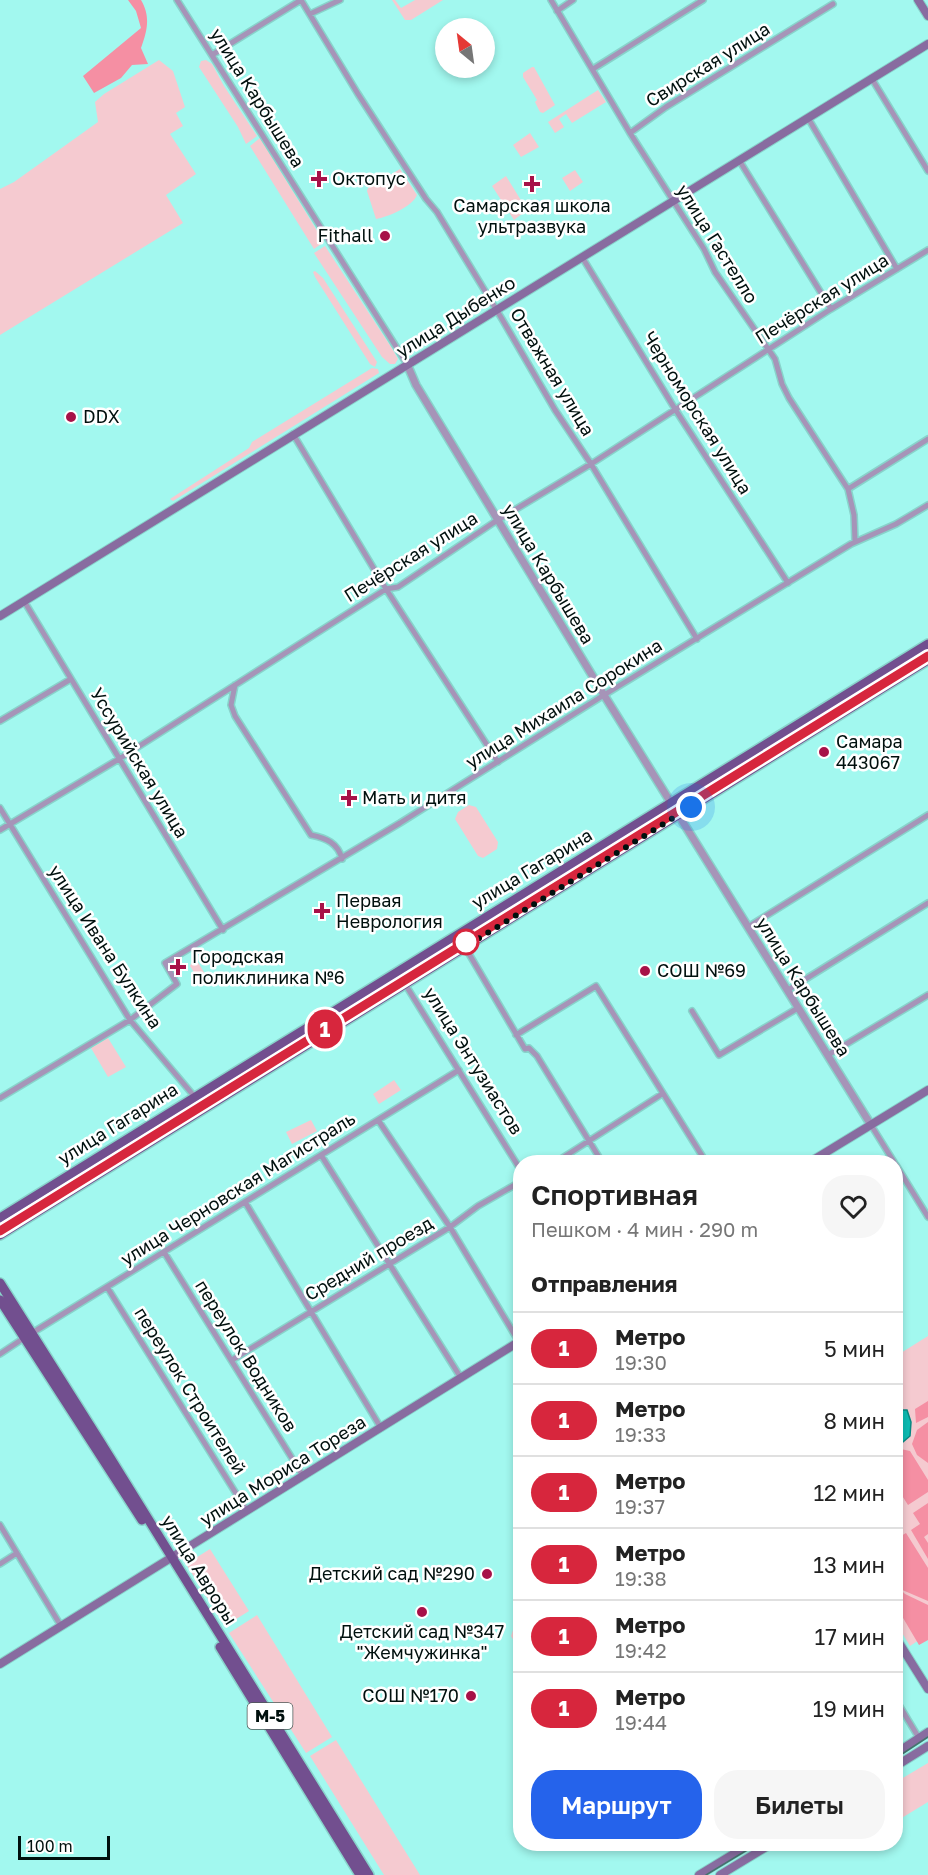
<!DOCTYPE html>
<html lang="ru">
<head>
<meta charset="utf-8">
<style>
	:root { --surface:#fff; --page:#f6f6f6; --text:#222; --muted:#767676; --line:#e0e0e0; --accent:#2563eb }
	body { margin:0; font-family:"Golos Text",sans-serif; background:var(--page); color:var(--text); height:100vh; display:flex; flex-direction:column; font-size:22px; white-space:nowrap }
	* { box-sizing:border-box; margin:0 }
	p { font-size:20px; color:var(--muted) }
	.icon { flex:none; width:33px; height:33px; fill:none; stroke:currentColor; stroke-width:2; stroke-linecap:round; stroke-linejoin:round }
	.map { position:relative; flex:1; overflow:hidden }
	.details { position:absolute; left:513px; top:1155px; width:390px; height:696px; display:flex; flex-direction:column; background:var(--surface); border-radius:24px; box-shadow:0 3px 9px #0003 }
	.details>* { flex:none }
	.badge { padding:0 12px; border-radius:20px; font-size:21px; line-height:39px }
	.needle { width:39px; rotate:331deg }
	.buttons { position:absolute; left:435px; top:18px; display:grid; gap:12px }
	.buttons a { display:grid; place-items:center; width:60px; height:60px; border-radius:50%; background:var(--surface); box-shadow:0 3px 9px #0003; font-size:30px }
	.scale { position:absolute; left:18px; bottom:15px; width:92px; box-sizing:border-box; padding-left:6px; border:3px solid #00100e; border-top:0; font-size:16px; line-height:21px; white-space:nowrap; color:#00100e; -webkit-text-stroke:4px #fff; paint-order:stroke }
	.you { position:absolute; width:30px; height:30px; margin:-15px; border:4px solid #fff; border-radius:50%; background:#1a73e8; box-shadow:0 0 0 9px #1a73e833 }
	.map>.badge { position:absolute; translate:-50% -50%; box-shadow:0 0 0 3px #fff }
	h2 { padding:0 18px; font-size:22px; line-height:54px }
	.round { display:grid; place-items:center; flex:none; width:63px; height:63px; border-radius:24px; background:var(--page) }
	.overview { display:flex; align-items:center; justify-content:space-between; height:102px; padding:0 18px }
	h1 { font-size:28px; font-weight:600; line-height:45px }
	.primary-button { display:flex; gap:12px; margin-top:auto; padding:12px 18px }
	.primary-button a { flex:1; height:69px; border-radius:24px; background:var(--accent); color:#fff; font-size:24px; font-weight:600; line-height:69px; text-align:center }
	.primary-button a+a { background:var(--page); color:var(--text) }
	ul { padding:0; list-style:none }
	li { display:flex; align-items:center; gap:18px; height:72px; padding:0 18px; border-top:2px solid var(--line) }
	li div { flex:1 }
	li b { display:block; font-size:22px }
	li em { font-style:normal }
	li .badge { min-width:66px; font-weight:700; text-align:center }
	.map>svg:first-child { display:block }
	.green { fill:#f5cad0 }
	.forest { fill:#f58fa3 }
	.water { fill:#0cbdb4; stroke:#088982; stroke-width:1.5 }
	.lines { fill:none; stroke-linecap:round; stroke-linejoin:round }
	.minor-casing { stroke:#88d3cb; stroke-width:8 }
	.tertiary-casing { stroke:#88d3cb; stroke-width:10 }
	.secondary-casing { stroke:#88d3cb; stroke-width:10 }
	.primary-casing { stroke:#88d3cb; stroke-width:12 }
	.minor { stroke:#a694b8; stroke-width:5 }
	.tertiary { stroke:#a694b8; stroke-width:7 }
	.secondary { stroke:#886ca0; stroke-width:8 }
	.primary { stroke:#724f8f; stroke-width:9 }
	.tram { stroke:#45736e; stroke-width:1.5 }
	.line-casing { stroke:#fff; stroke-width:14 }
	.line { stroke:#d7263d; stroke-width:9 }
	.walk { stroke:#00100e; stroke-width:6; stroke-dasharray:0 10.8 }
	.poi-dot { fill:#a71148; stroke:#fff; stroke-width:2 }
	.stop-dot { fill:#fff; stroke:#d7263d; stroke-width:3 }
	.labels { text-anchor:middle; stroke-width:5; stroke-linejoin:round; paint-order:stroke }
	.shield { fill:#fff; stroke:#4c5856; stroke-width:1.5 }
	.shield-label { font-size:16px; font-weight:bold; fill:#00100e }
	.street-label { font-size:18px; fill:#00100e; stroke:#fff }
	.poi-label { font-size:18px; fill:#00100e; stroke:#fff; text-anchor:start }
</style>
</head>
<body>
<div class="map">
<svg width="928" height="1875" viewBox="0 0 928 1875">
	<rect width="100%" height="100%" fill="#a2f8ef"/>
	<path class="green" d="M392,0H395L401,8L415,0H443L411,20H405Z
		M159,60L173,71L185,107L176,113L183,126L170,134L196,174L166,195L183,223L0,335V189L14,182L98,122L95,102L104,94Z
		M206,60L212,64L224,86L257,136L246,144L238,127L199,67L201,61Z
		M532,67H534L555,105L543,113L540,112L535,102L537,100L523,77V73Z
		M598,90L606,102L572,123L566,114L559,119L564,127L555,133L548,122Z
		M530,133L539,147L521,157L513,145Z
		M260,138L324,242L314,249L250,146Z
		M400,169L417,195C412,207 388,217 376,219L367,191L368,188Z
		M575,170L583,182L570,191L562,178Z
		M506,176L527,210L514,220L492,186Z
		M325,246L393,350L398,359L395,364H390L382,357L314,253Z
		M315,271L323,278L377,362L375,367L370,364L315,277L313,272Z
		M372,368L378,369L379,373L173,501L170,499L249,448L252,442Z
		M928,649V654L705,792L702,791V788Z
		M469,805L476,807L498,842L497,849L483,858L478,856L455,819L458,812Z
		M663,813L666,814V817L418,971L415,970V966Z
		M196,959L210,982L202,985L190,966L192,962Z
		M372,992L375,993V996L0,1230V1224Z
		M108,1038L126,1067L108,1077L91,1048Z
		M394,1080L401,1090L379,1104L373,1094Z
		M311,1120L317,1131L292,1144L286,1132Z
		M928,1336V1634L910,1646L896,1623V1356Z
		M210,1549L249,1611L225,1626L186,1564Z
		M257,1615L332,1737L306,1753L229,1633Z
		M520,1625V1652L511,1636L513,1630Z
		M336,1740L420,1875H384L310,1756Z
		M928,1763V1802L900,1819L896,1812V1782Z"/>
	<path class="forest" d="M128,0H141C151,17 147,31 141,48L148,64L132,65L121,78L94,93L83,76L141,28L136,11Z
		M928,1401V1417L916,1423L915,1409Z
		M928,1422V1463L917,1455L912,1444L917,1430Z
		M896,1448L910,1451L928,1480V1492L908,1505L901,1494L896,1497Z
		M928,1503V1534L924,1537L928,1543V1559L911,1530L920,1524L913,1513Z
		M906,1533L928,1568V1601L900,1589L905,1594L928,1605V1640L919,1645L896,1606V1539Z"/>
	<path class="water" d="M899,1410H907L911,1422L910,1436L903,1442L896,1440V1415Z"/>
	<g class="lines">
		<g class="minor-casing">
			<path id="minor" d="M177,0L407,364
				M551,0L630,133L704,249L715,272L775,359L782,384L789,398L848,489L854,515L855,541
				M557,11L573,0
				M310,14L340,0
				M212,55L301,0L358,94L426,199L437,212L502,319L555,410L591,464L697,639
				M593,69L703,0
				M872,79L928,171
				M808,118L897,269
				M630,133L666,107L833,4
				M739,160L831,309
				M582,257L675,409L788,583
				M293,434L386,589L498,762
				M848,489L928,439
				M24,601L223,930
				M235,685L231,705L235,716L311,835C326,838 338,843 342,859
				M0,721L71,679
				M0,808L130,1020L194,1096
				M0,830L119,759L386,589L398,587L493,523L591,464L831,309L928,250
				M748,927L928,815
				M465,947L525,1049L529,1048L537,1056L602,1162
				M405,984L520,1169
				M788,990L928,903
				M692,1011L719,1055L798,1008
				M516,1035L596,986L706,1162
				M828,1055L928,995
				M0,1098L130,1020L177,984L165,963L400,823L604,695L851,544L896,524L928,505
				M378,1120L450,1227L519,1342
				M871,1125L894,1162
				M321,1155L461,1378
				M556,1162L662,1094
				M896,1165L928,1217
				M245,1202L381,1428
				M164,1252L303,1476
				M107,1287L247,1511
				M32,1333L459,1070
				M0,1354L24,1338
				M232,1360L450,1227L478,1206L520,1182
				M0,1525L61,1626
				M0,1564L17,1553
				M896,1700L919,1738"/>
		</g>
		<g class="tertiary-casing">
			<path id="tertiary" d="M407,364L416,385L604,695L871,1125"/>
		</g>
		<g class="secondary-casing">
			<path id="secondary" d="M918,0L928,16
				M0,616L928,44
				M810,1162L928,1090
				M896,1638L928,1689
				M0,1664L520,1341
				M896,1753L928,1732
				M896,1766L928,1746
				M699,1875L750,1844
				M720,1875L771,1844"/>
		</g>
		<g class="primary-casing">
			<path id="primary" d="M0,1218L928,644
				M0,1235L928,660
				M0,1283L101,1443L369,1875
				M0,1300L142,1520
				M220,1647L360,1875"/>
		</g>
		<use href="#minor" class="minor"/>
		<use href="#tertiary" class="tertiary"/>
		<use href="#secondary" class="secondary"/>
		<use href="#primary" class="primary"/>
		<path class="tram" d="M896,1758L928,1737
			M706,1875L757,1844"/>
	</g>
	<g class="lines">
		<g class="line-casing">
			<path id="line" d="M0,1231L928,656"/>
		</g>
		<use href="#line" class="line"/>
		<path class="walk" d="M466,942L465,947L691,807"/>
	</g>
	<g class="poi-dot">
		<path d="M316 170h6v6h6v6h-6v6h-6v-6h-6v-6h6z"/>
		<path d="M529 175h6v6h6v6h-6v6h-6v-6h-6v-6h6z"/>
		<circle cx="385" cy="236" r="6"/>
		<circle cx="71" cy="417" r="6"/>
		<circle cx="824" cy="752" r="6"/>
		<path d="M346 789h6v6h6v6h-6v6h-6v-6h-6v-6h6z"/>
		<path d="M319 902h6v6h6v6h-6v6h-6v-6h-6v-6h6z"/>
		<path d="M175 958h6v6h6v6h-6v6h-6v-6h-6v-6h6z"/>
		<circle cx="645" cy="971" r="6"/>
		<circle cx="487" cy="1574" r="6"/>
		<circle cx="422" cy="1612" r="6"/>
		<circle cx="471" cy="1696" r="6"/>
	</g>
	<circle class="stop-dot" cx="466" cy="942" r="12"/>
	<g class="labels">
		<rect class="shield" x="247.5" y="1703" width="45" height="26" rx="4.5"/>
		<g class="shield-label">
			<text x="270" y="1722">М-5</text>
		</g>
		<g class="street-label">
			<text transform="translate(708 65) rotate(-32)" y="6">Свирская улица</text>
			<text transform="translate(257 98) rotate(58)" y="6">улица Карбышева</text>
			<text transform="translate(717 244) rotate(58)" y="6">улица Гастелло</text>
			<text transform="translate(822 299) rotate(-32)" y="6">Печёрская улица</text>
			<text transform="translate(456 317) rotate(-32)" y="6">улица Дыбенко</text>
			<text transform="translate(552 372) rotate(59)" y="6">Отважная улица</text>
			<text transform="translate(697 413) rotate(58)" y="6">Черноморская улица</text>
			<text transform="translate(411 557) rotate(-32)" y="6">Печёрская улица</text>
			<text transform="translate(548 574) rotate(59)" y="6">улица Карбышева</text>
			<text transform="translate(564 704) rotate(-32)" y="6">улица Михаила Сорокина</text>
			<text transform="translate(139 763) rotate(59)" y="6">Уссурийская улица</text>
			<text transform="translate(532 869) rotate(-31)" y="6">улица Гагарина</text>
			<text transform="translate(105 947) rotate(57)" y="6">улица Ивана Булкина</text>
			<text transform="translate(803 987) rotate(58)" y="6">улица Карбышева</text>
			<text transform="translate(473 1061) rotate(58)" y="6">улица Энтузиастов</text>
			<text transform="translate(118 1124) rotate(-32)" y="6">улица Гагарина</text>
			<text transform="translate(238 1189) rotate(-32)" y="6">улица Черновская Магистраль</text>
			<text transform="translate(369 1259) rotate(-31)" y="6">Средний проезд</text>
			<text transform="translate(246 1356) rotate(58)" y="6">переулок Водников</text>
			<text transform="translate(190 1391) rotate(58)" y="6">переулок Строителей</text>
			<text transform="translate(283 1471) rotate(-32)" y="6">улица Мориса Тореза</text>
			<text transform="translate(199 1570) rotate(58)" y="6">улица Авроры</text>
		</g>
		<g class="poi-label">
			<text x="332" y="185">Октопус</text>
			<text x="532" y="212" text-anchor="middle">Самарская школа<tspan x="532" dy="21">ультразвука</tspan></text>
			<text x="373" y="242" text-anchor="end">Fithall</text>
			<text x="83" y="423">DDX</text>
			<text x="836" y="748">Самара<tspan x="836" dy="21">443067</tspan></text>
			<text x="362" y="804">Мать и дитя</text>
			<text x="336" y="907">Первая<tspan x="336" dy="21">Неврология</tspan></text>
			<text x="192" y="963">Городская<tspan x="192" dy="21">поликлиника №6</tspan></text>
			<text x="657" y="977">СОШ №69</text>
			<text x="475" y="1580" text-anchor="end">Детский сад №290</text>
			<text x="422" y="1638" text-anchor="middle">Детский сад №347<tspan x="422" dy="21">"Жемчужинка"</tspan></text>
			<text x="459" y="1702" text-anchor="end">СОШ №170</text>
		</g>
	</g>
</svg>
<div class="buttons">
<a><svg class="needle" viewBox="-14 -14 28 28"><path d="M0-13l5 13h-10z" fill="#e53935"/><path d="M0 13l5-13h-10z" fill="#767676"/></svg></a>
</div>
<div class="scale">100 m</div>
<div class="you" style="left:691px;top:807px"></div>
<b class="badge" style="left:325px;top:1029px;background:#d7263d;color:#fff">1</b>
<section class="details">
<div class="overview"><div><h1>Спортивная</h1><p>Пешком · 4 мин · 290 m</p></div><a class="round"><svg class="icon" aria-label="heart" viewBox="0 0 24 24"><path d="M12 20l-8-8c-3-5 5-10 8-4 3-6 11-1 8 4z"/></svg></a></div>
<h2>Отправления</h2>
<ul>
<li><span class="badge" style="background:#d7263d;color:#fff">1</span><div><b>Метро</b><p>19:30</p></div><em>5 мин</em></li>
<li><span class="badge" style="background:#d7263d;color:#fff">1</span><div><b>Метро</b><p>19:33</p></div><em>8 мин</em></li>
<li><span class="badge" style="background:#d7263d;color:#fff">1</span><div><b>Метро</b><p>19:37</p></div><em>12 мин</em></li>
<li><span class="badge" style="background:#d7263d;color:#fff">1</span><div><b>Метро</b><p>19:38</p></div><em>13 мин</em></li>
<li><span class="badge" style="background:#d7263d;color:#fff">1</span><div><b>Метро</b><p>19:42</p></div><em>17 мин</em></li>
<li><span class="badge" style="background:#d7263d;color:#fff">1</span><div><b>Метро</b><p>19:44</p></div><em>19 мин</em></li>
</ul>
<div class="primary-button"><a>Маршрут</a><a>Билеты</a></div>
</section>
</div>
</body>
</html>
